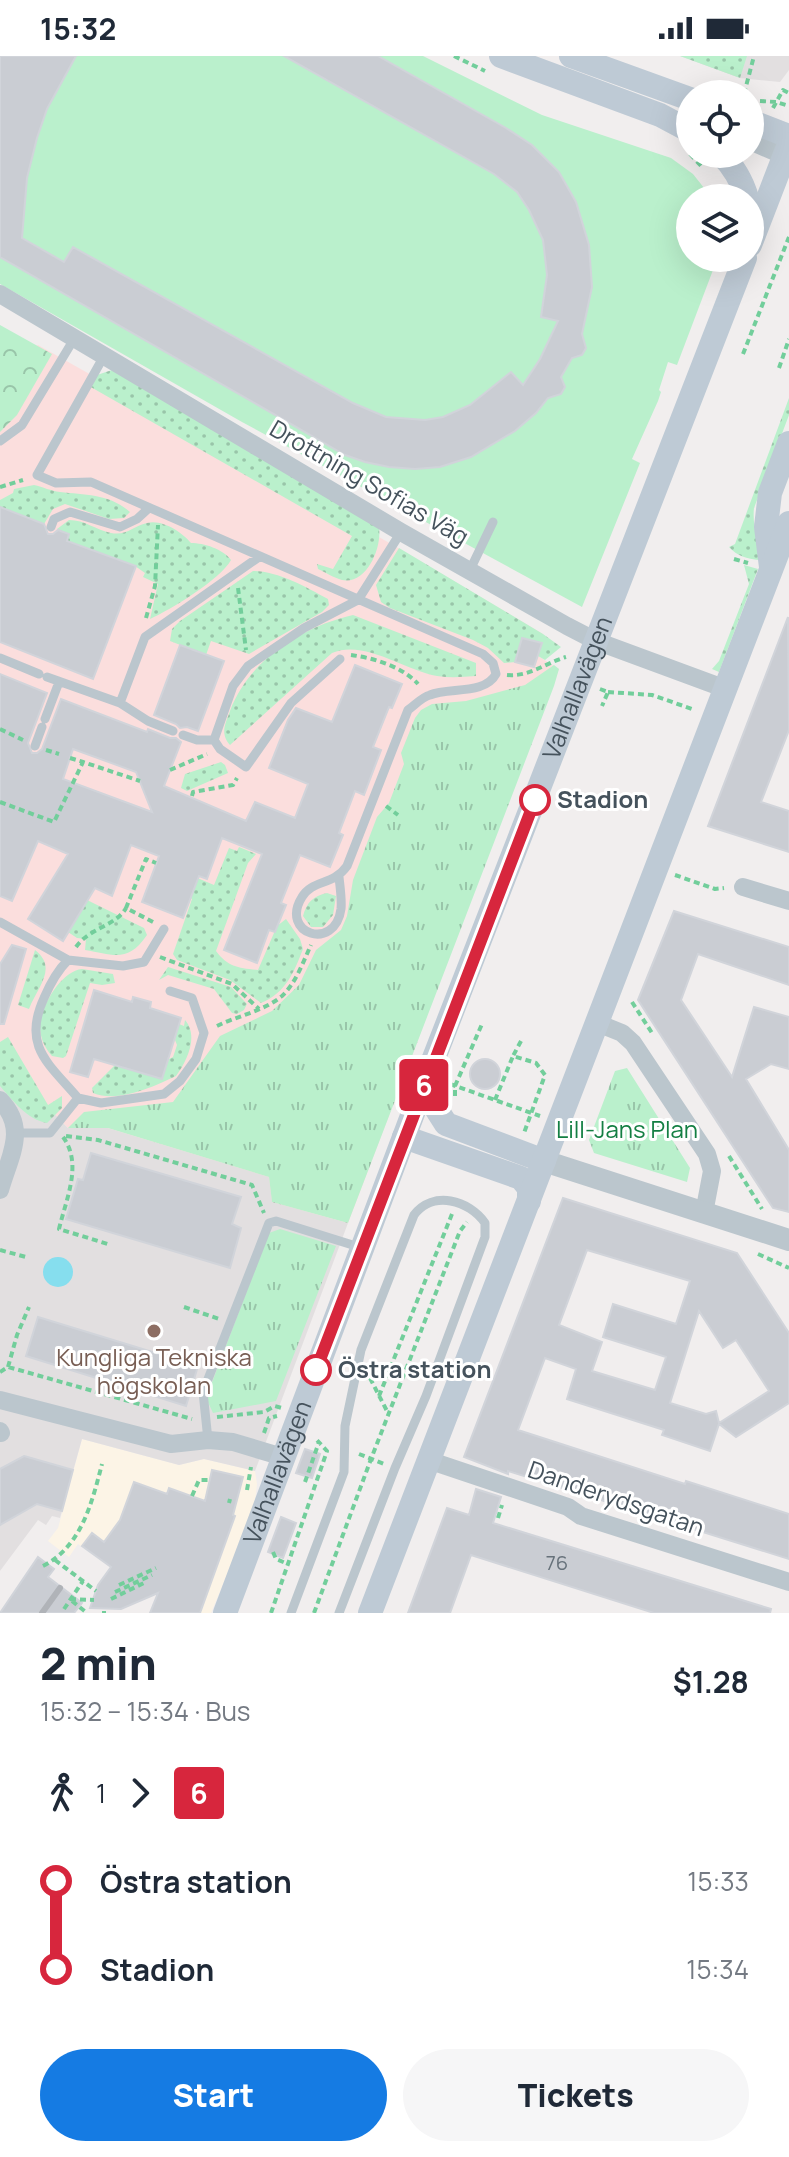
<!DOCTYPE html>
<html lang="en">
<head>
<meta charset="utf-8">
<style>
	:root { --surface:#fff; --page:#f6f6f7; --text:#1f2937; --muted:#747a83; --accent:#157be3 }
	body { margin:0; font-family:Manrope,sans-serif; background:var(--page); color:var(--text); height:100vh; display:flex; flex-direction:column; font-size:30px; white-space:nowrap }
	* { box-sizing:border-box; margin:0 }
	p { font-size:26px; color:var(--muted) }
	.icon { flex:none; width:44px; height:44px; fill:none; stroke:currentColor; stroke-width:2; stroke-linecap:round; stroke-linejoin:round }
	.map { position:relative; height:1557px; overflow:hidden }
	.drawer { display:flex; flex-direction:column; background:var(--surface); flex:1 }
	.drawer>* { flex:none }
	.badge { padding:0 16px; border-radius:6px; font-size:28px; line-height:52px }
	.fabs { position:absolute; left:676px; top:24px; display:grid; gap:16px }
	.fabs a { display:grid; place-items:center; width:88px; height:88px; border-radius:50%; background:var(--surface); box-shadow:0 8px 32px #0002; font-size:40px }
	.map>.badge { position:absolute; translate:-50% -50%; box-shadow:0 0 0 4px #fff }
	.legs { display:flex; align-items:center; gap:12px; height:88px; padding:0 40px; font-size:26px }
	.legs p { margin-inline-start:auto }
	.overview { display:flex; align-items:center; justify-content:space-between; height:136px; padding:0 40px }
	h1 { font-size:44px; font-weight:800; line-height:60px }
	.action { display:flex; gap:16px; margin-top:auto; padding:16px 40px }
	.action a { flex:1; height:92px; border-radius:48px; background:var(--accent); color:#fff; font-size:32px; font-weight:800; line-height:92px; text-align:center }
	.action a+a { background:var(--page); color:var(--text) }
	ul { padding:0 40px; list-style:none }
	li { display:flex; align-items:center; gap:28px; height:88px; font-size:30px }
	li i { display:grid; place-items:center; width:12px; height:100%; margin:0 10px; background:currentColor }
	li i::after { content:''; width:20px; height:20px; margin:-10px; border:6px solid; border-radius:50%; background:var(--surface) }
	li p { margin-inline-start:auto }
	li:first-child i { background:linear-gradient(#0000 50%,currentColor 0) }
	li:last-child i { background:linear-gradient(currentColor 50%,#0000 0) }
	.status { display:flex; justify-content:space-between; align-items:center; height:56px; padding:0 40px; background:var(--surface); direction:ltr }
	.status svg { height:22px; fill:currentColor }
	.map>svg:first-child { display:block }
	.commercial { fill:#fcf4e6 }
	.education { fill:#e2dfe0 }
	.medical { fill:#fbdedd }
	.grass { fill:url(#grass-dots) }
	.forest { fill:url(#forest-crowns) }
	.park { fill:url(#park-tufts) }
	.garden { fill:#baf0cc }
	.water { fill:#86deee }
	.building { fill:#cacdd3; stroke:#d1d4da; stroke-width:2; fill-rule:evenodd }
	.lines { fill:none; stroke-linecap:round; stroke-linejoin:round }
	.path { stroke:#72ce9b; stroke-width:4; stroke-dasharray:6 4; stroke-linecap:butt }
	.service { stroke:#bbc6cd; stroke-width:9 }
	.minor { stroke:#bbc6cd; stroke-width:18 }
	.tertiary { stroke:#bbc6cd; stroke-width:22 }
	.secondary { stroke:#becad5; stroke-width:24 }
	.rail { stroke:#b0b3b8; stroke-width:6 }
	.line-1-casing { stroke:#fff; stroke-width:18 }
	.line-1 { stroke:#d7263d; stroke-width:12 }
	.stop-1-dot { fill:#fff; stroke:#d7263d; stroke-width:4 }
	.education-dot { fill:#8d6e63; stroke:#fff; stroke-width:3 }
	.labels { text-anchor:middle; stroke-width:6; stroke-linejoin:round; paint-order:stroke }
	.number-label { font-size:20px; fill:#66717a }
	.street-label { font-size:24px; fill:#45525c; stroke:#fff }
	.stop-label { font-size:24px; font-weight:bold; fill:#45525c; stroke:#fff; text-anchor:start }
	.park-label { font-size:24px; fill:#147f43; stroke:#fff }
	.education-label { font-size:24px; fill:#785e54; stroke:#fff }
</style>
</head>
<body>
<div class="status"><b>15:32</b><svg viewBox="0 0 49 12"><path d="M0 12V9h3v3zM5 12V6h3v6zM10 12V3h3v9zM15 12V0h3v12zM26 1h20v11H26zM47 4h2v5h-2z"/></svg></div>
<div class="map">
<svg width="789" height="1557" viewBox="0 0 789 1557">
	<defs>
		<pattern id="grass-dots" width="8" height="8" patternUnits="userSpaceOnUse" patternTransform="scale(2)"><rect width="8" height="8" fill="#baf0cc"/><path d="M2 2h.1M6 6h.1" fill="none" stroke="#99c5a9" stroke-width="1.8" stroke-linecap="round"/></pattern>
		<pattern id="forest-crowns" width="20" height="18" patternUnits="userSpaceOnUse" patternTransform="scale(2)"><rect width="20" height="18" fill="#baf0cc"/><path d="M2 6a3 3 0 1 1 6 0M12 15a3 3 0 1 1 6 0" fill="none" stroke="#99c5a9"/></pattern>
		<pattern id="park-tufts" width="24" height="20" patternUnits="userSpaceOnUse" patternTransform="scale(2)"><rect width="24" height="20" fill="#baf0cc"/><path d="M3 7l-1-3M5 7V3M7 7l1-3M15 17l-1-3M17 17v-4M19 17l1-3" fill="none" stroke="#99c5a9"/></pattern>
	</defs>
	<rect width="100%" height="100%" fill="#f1eeee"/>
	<path class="commercial" d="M82,1383L179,1409L204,1403L255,1415L257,1428L254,1453L211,1557H150L173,1493L104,1486L94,1499L78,1488L69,1501L48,1485L58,1472Z"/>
	<path class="education" d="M680,0H789V14L780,26L740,22Z
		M0,1001L68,1072H108L270,1121L273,1146L348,1167L255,1415L204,1403L179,1409L82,1383L60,1462L52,1460L46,1469L38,1464L0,1515Z"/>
	<path class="medical" d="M38,289L393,489L543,578L538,600L559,613L348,1167L272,1146L269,1121L108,1072H68L0,1001V310Z"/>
	<path class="grass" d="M680,0H747L740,22Z
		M112,314L379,472C382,491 367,529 342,524C334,522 325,516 318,513L317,508L333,513L352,480L89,330L97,319Z
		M789,342V359L754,452C752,470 759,486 759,504C747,503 737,500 729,491L735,488Z
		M34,429C43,431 51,435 60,436C85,439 110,438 130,456L124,462L109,463L65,448L53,453L44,468L0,451V444L13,437L14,433Z
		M69,464C85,464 96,474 111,477C127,480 133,470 147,467C162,463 182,476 191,487C204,487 223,493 231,504C221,523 170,554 150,563L158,528L143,521L145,517L135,510L67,485L69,478L57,473Z
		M399,492L543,578L561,591L545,604L538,600L541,587L522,582L515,606L504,607L488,592L473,584L390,552L381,546L376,529Z
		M744,509L758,513L719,616L712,613L719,605L749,528Z
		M253,515C278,515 306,531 328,543L329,549L322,556L249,598L211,585L206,599L170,585L172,573L180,565Z
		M353,559L476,607V620C463,621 450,622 437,620C404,614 364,583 332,597L230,689C220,677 225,669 230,655C249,604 301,571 353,559Z
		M221,706L225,709L228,717L187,735L181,732L185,718Z
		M239,791L256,798L248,807L216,895C228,911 238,912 258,914L277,870L286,863L300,883L303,893C294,916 286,937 261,947L230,924L177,904L173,898L192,843L188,840L195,821L214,829L229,792L237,795Z
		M327,837L336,840L333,859L323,871H311L303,860C307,846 313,840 327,837Z
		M87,844L144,872L147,879C128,907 114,899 85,894L86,883L77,882L68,876Z
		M35,894C58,912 38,930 29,953L18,949Z
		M168,911L231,931L247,948L244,954L237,958L232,957L214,933L168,919L159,924Z
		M82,913L113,918L115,927L102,929L90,927L66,1000L63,1002L52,1000C45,992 40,982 40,971C40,951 61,915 82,913Z
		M185,964C199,980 187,1005 176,1020C153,1031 118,1047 93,1037L92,1032L115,1009L162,1023L169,1003L173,1001L177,989L175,984L179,968L184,970Z
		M8,981L48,1049L62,1040V1052L47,1067C28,1064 12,1044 0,1030V986Z"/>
	<path class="forest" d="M0,269L52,298L17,359L0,376Z"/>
	<path class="park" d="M554,609L559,613L554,630L348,1167L272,1146L269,1121L108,1072H68L84,1056L173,1046L220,980L272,955L299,929L316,894L341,874L347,860L353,824L377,761L389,747L404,708L401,697L415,662L421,654L432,648L466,645L525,629Z
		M627,1012L690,1112L687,1126L594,1097L589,1084L615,1015Z
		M280,1173L336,1190L276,1345L213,1357L206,1342L269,1177Z"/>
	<path class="garden" d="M0,0H423L542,59L671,102L693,118L712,142H690V202H716L713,214L677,309L668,306L659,334L661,336L658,345L632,403L640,407L582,551L242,366L0,228Z"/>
	<path class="water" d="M43 1216a15 15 0 1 1 30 0a15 15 0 1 1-30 0Z"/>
	<path class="building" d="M0,0H76L47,53L37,82L27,122L22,182L64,206L73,191L353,347L386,361L425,364L443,361L470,349L511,316L523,329L540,303L558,265L541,261L547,219L543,184L529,154L517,136L494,118L284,0H378L506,72L532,89L559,116L576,146L589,189L592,231L582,278L586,292L582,299L572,302L561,321L565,331L561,338L548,342L536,357L515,375L471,401L440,411L415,413L389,411L365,406L345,399L0,201Z
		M0,451L44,468L48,478H53L58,474L69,478L67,485L136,510L93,623L0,586Z
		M788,561L789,674L761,746L789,755V796L708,770Z
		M522,582L542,587L534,611L515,606Z
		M180,589L224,605L198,675L187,671L180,672L176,668L154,659Z
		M355,609L402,628L392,652L389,651L373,691L381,694L364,739L355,735L339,777L343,779L330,811L300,799L281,847L286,849L275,876L269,874L257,907L224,894L262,798L222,782L207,823L199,820L183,862L142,846L159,800L131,789L112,840L95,832L63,885L28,863L68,798L38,785L12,845L0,840V618L47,637L28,687L32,697H37L42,693L61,643L147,676L148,673L170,682H176L181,686L164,730L246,765L255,746L295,762L308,728L269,712L288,664L296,652L332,666ZM73,693L136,716L152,756L63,723Z
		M674,855L789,891V929L698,898L681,944L732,1021L754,951L789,961V1013L771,1008L746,1023L789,1094V1156L773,1152L638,944Z
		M12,889L26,893L4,968H0V908Z
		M94,934L132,946L133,941L151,946L150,952L181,962L162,1023L94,1003L88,1021L70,1016Z
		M470 1018a15 15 0 1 1 30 0a15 15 0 1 1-30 0Z
		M91,1097L241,1141L232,1168L241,1172L230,1212L66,1163L78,1123L83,1124Z
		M563,1142L737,1197L789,1277V1347L736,1381L719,1368L710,1395L662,1379L664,1374L567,1343L576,1313L545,1302L518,1374L685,1428L686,1425L789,1458V1503L508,1415V1418L464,1401ZM587,1194L690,1225L676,1268L613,1248L603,1281L666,1301L655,1334L592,1315L602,1286L559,1269ZM699,1255L723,1292L736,1284L769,1335L719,1367L716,1355L706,1358L670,1347Z
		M38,1261L198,1310L186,1350L26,1300Z
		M305,1393L320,1398L312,1422L296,1417Z
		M24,1400L73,1414L62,1455L37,1448L0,1469V1413Z
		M212,1414L243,1421L233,1459L235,1460L200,1557H150L158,1537L121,1553L90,1552L98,1529L111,1511L82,1490L92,1477L104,1486L120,1464L134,1426L167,1438L169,1432L205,1445Z
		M476,1433L501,1441L493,1467L771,1553L770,1557H654L471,1499L450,1557H408L447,1452L469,1459Z
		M281,1461L296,1467L283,1502L268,1496Z
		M38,1501L54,1513L48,1521L82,1547L74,1557H0Z"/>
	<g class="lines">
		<path class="path" d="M454,0L485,15
			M706,31L726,38
			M744,38L754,0
			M760,45L776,46L789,50
			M773,52L783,34L789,37
			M690,98L702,111
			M743,298L789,181
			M779,312L789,283
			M0,431L23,424
			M734,503L748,507
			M238,532L246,594
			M146,562L155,530L158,469
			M351,599C374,602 403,611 418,628
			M507,619C530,621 545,607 566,601
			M600,633L608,636L602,650
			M608,636L652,639L695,654
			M0,673L23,684
			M46,694L59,698
			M70,702L83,706
			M170,714L207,698
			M192,740L193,736L233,729L237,722
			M0,746L54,766L83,706L140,725
			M386,750L398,759
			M675,819L715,833L724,832
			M153,866L126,852L146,803L156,807
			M76,891C89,872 116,870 126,852
			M160,901L232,928L259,953
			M632,946L652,977
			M217,970C237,960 264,955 282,940C296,927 303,906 311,889
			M521,985L513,1000L536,1007L545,1019L524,1077
			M450,1028L540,1060
			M455,1040V1030L482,968
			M495,1044L513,1000
			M66,1080L98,1084L252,1129L264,1157
			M63,1081C83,1108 66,1143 59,1173L111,1189
			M729,1100L762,1153
			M0,1194L26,1201
			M758,1198L789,1212
			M184,1251L219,1263
			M8,1311L17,1279L29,1251
			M0,1316L8,1311L19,1314L192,1363
			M370,1322L389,1359
			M379,1340L452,1158
			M217,1361L264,1356L275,1350L282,1352
			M264,1377L269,1362L277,1360
			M359,1398L384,1408
			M305,1426L319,1386
			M247,1434L251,1411
			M192,1440L199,1424H209
			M229,1447L230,1443
			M498,1462L502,1449
			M273,1496L276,1503L288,1508
			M55,1504L96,1535
			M43,1510C82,1490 92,1446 102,1408
			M119,1529L156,1512
			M115,1536L152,1519
			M70,1543L94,1544
			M111,1543L146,1526
			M72,1545L87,1557
			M64,1553L83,1525
			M104,1557V1555
			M271,1557L327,1395L315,1382
			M314,1557L371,1403L460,1175L467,1166"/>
		<path class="service" d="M104,300L37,419L56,427L91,426L483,598L493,607L496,618C485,639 449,631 430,639C422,641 415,649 408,654L347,810C333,830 313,823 302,841C279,878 335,896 341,853C342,843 340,831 339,821
			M0,385L22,369L74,283
			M51,471L54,463L70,456L120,471L137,463L149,452
			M470,514L493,466
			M0,602L39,618
			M340,603L291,647L246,711L220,693L214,684L233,630L248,610L304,572L358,544L401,476
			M47,621L120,647
			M45,663L59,626
			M173,675L148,665L120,647L145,581L259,501
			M183,679L197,684H214
			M35,690L42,671
			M0,866L68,904L123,910L144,906L164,873
			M78,1042L101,1047L164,1038L180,1025L196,1003L204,977L192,942L170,935
			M16,1077H50L78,1042C48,1007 22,990 44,942C50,928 57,915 68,904
			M208,1384L203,1336L269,1167L276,1165L359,1191
			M291,1557L344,1416L345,1370L361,1294L414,1159C433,1134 469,1144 485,1167V1181L426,1340L395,1412L339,1557"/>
		<path class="minor" d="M750,85L789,102
			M0,238L401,476L567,570L596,585L726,633
			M743,831L789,845
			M597,967L622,977L633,987L707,1098L712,1115L704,1157
			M0,1044C28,1073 10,1099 0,1134
			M0,1344L171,1388L208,1384L233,1386L283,1401
			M0,1375L1,1377
			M428,1404L568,1451L581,1460L789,1526"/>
		<path class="tertiary" d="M544,1105L789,1184"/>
		<g class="secondary">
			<path d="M501,0L660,59L690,75"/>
			<path d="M571,0L690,43"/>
			<path d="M750,65L789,80"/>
			<path d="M721,98C734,111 742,125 747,142"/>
			<path d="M750,189L789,88"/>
			<path d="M771,511L766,471L770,437L789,387"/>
			<path d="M427,1020L432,1046L446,1068L544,1105"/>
			<path d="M404,1081L521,1122L529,1132V1145"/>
			<path id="s1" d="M225,1557L427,1020L745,202"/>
			<path d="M370,1557L789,467"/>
		</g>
		<path class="rail" d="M42,1557L60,1532"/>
	</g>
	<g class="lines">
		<g class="line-1-casing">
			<path id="line-1" d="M316,1314L535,744"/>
		</g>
		<use href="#line-1" class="line-1"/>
	</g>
	<g class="stop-1-dot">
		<circle cx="535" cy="744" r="14"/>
		<circle cx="316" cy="1314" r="14"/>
	</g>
	<circle class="education-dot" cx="154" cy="1275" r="8"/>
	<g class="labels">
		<g class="number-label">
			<text x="557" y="1514">76</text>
		</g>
		<g class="street-label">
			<text transform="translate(369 427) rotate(30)" y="8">Drottning Sofias Väg</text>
			<text dy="8" stroke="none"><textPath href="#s1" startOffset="990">Valhallavägen</textPath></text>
			<text dy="8" stroke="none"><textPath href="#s1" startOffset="150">Valhallavägen</textPath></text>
			<text transform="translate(616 1443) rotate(19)" y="8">Danderydsgatan</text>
		</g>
		<g class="stop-label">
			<text x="557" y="752">Stadion</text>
			<text x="338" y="1322">Östra station</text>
		</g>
		<g class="park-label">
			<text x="627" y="1082">Lill-Jans Plan</text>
		</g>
		<g class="education-label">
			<text x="154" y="1310">Kungliga Tekniska<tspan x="154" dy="28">högskolan</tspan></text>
		</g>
	</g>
</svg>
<div class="fabs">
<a><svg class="icon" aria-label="locate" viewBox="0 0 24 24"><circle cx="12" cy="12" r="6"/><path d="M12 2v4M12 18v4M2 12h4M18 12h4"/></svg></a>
<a><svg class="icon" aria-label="layers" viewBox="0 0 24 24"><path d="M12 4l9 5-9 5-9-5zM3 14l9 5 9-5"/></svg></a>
</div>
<b class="badge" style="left:424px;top:1029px;background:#d7263d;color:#fff">6</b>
</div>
<section class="drawer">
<div class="overview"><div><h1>2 min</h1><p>15:32 – 15:34 · Bus</p></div><b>$1.28</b></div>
<div class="legs"><svg class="icon" aria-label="walk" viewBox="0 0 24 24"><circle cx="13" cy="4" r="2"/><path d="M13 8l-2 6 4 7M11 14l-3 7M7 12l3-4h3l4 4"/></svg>1<svg class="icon" aria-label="forward" viewBox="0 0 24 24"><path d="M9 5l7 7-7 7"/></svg><b class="badge" style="background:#d7263d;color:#fff">6</b></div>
<ul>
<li><i style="color:#d7263d"></i><b>Östra station</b><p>15:33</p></li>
<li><i style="color:#d7263d"></i><b>Stadion</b><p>15:34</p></li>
</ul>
<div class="action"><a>Start</a><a>Tickets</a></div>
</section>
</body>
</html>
